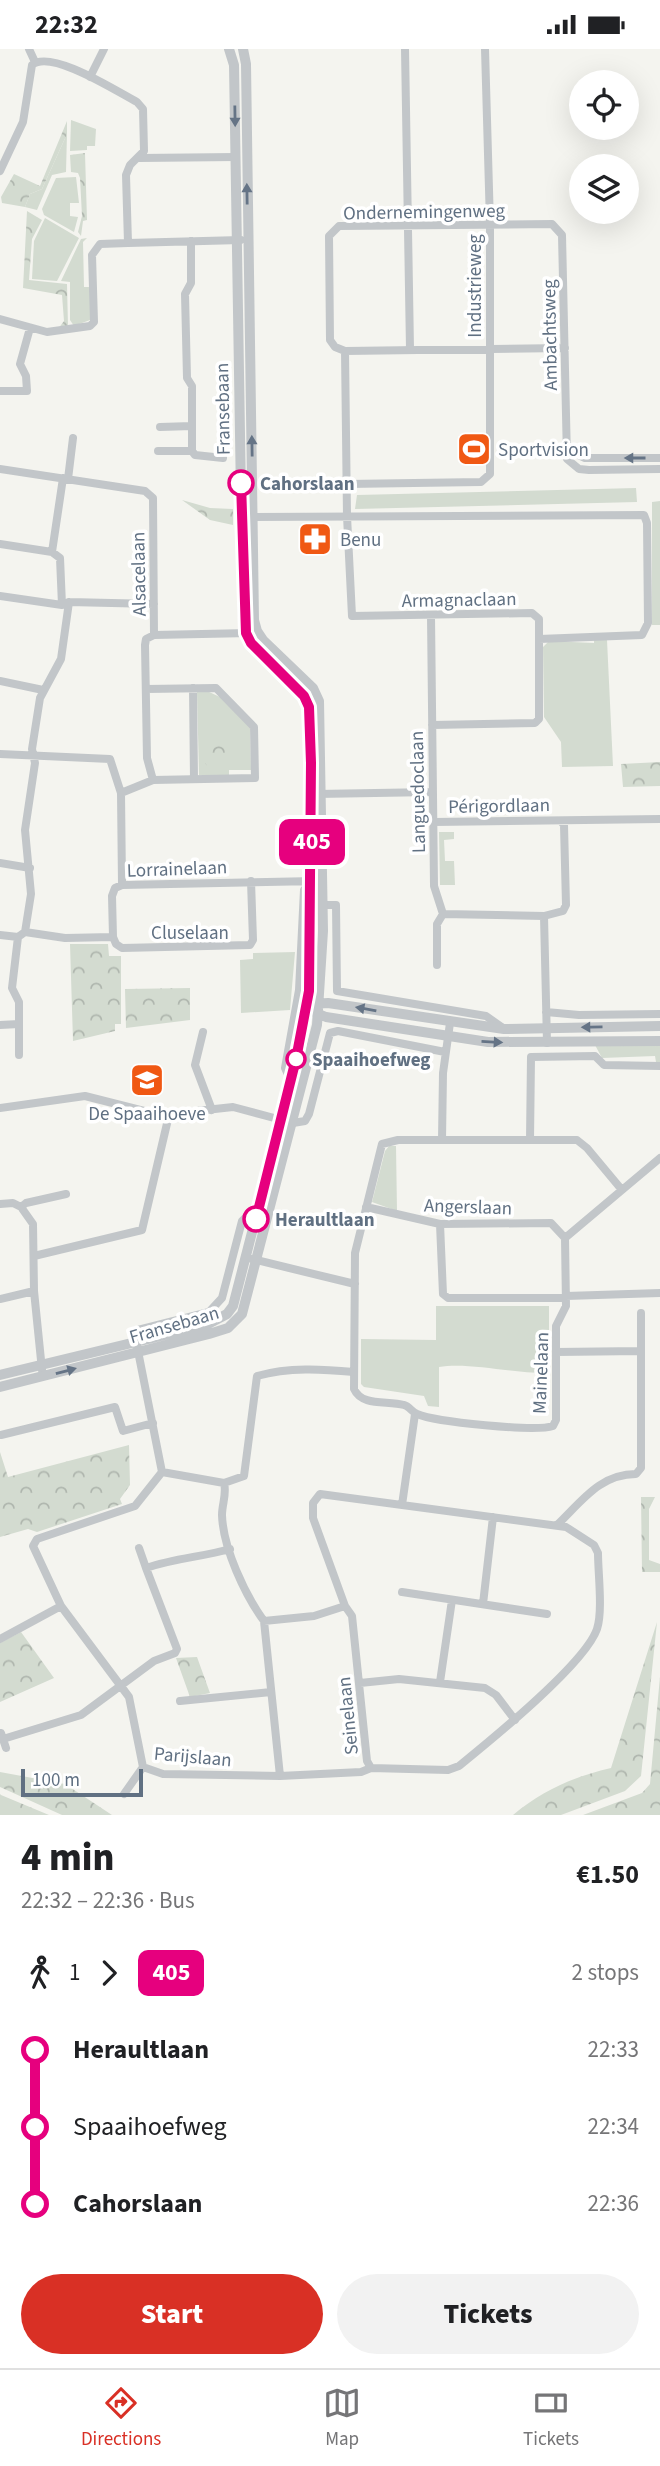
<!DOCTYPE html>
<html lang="en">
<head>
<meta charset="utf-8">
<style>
	:root { --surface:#fff; --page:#f2f2f2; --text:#202124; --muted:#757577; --line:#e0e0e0; --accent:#d93025 }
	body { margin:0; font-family:"Source Sans 3",sans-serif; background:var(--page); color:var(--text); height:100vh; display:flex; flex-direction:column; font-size:26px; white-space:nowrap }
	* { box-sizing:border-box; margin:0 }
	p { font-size:23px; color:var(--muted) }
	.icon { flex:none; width:38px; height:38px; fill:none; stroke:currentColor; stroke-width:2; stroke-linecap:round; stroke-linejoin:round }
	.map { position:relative; height:1766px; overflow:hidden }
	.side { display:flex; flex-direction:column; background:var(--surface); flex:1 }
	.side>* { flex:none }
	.badge { padding:0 14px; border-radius:10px; font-size:24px; line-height:46px }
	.fabs { position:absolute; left:569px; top:21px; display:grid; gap:14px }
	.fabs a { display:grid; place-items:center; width:70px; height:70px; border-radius:50%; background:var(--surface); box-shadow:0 7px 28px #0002; font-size:35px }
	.scale { position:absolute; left:21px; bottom:18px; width:122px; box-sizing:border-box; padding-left:7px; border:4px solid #607082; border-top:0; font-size:19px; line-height:24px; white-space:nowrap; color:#607082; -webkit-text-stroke:5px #fff; paint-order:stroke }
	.map>.badge { position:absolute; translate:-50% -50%; box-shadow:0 0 0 4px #fff }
	.legs { display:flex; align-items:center; gap:10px; height:77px; padding:0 21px; font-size:23px }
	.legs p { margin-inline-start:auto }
	.headline { display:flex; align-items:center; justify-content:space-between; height:119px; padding:0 21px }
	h1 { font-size:38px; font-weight:800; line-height:52px }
	.action { display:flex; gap:14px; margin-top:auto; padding:14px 21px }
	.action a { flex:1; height:80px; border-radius:42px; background:var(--accent); color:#fff; font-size:28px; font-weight:800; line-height:80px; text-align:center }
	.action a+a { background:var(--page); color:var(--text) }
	ul { padding:0 21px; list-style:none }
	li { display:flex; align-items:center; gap:24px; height:77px; font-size:26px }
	li i { display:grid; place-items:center; width:10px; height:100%; margin:0 9px; background:currentColor }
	li i::after { content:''; width:18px; height:18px; margin:-9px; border:5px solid; border-radius:50%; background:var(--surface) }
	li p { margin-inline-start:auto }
	li:first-child i { background:linear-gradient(#0000 50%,currentColor 0) }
	li:last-child i { background:linear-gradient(currentColor 50%,#0000 0) }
	.status { display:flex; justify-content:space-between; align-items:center; height:49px; padding:0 35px; background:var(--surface); direction:ltr }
	.status svg { height:19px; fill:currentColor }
	.dock { display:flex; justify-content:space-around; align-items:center; height:98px; border-top:2px solid var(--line); background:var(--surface); font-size:19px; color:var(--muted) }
	.dock a { display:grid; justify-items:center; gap:4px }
	.dock .on { color:var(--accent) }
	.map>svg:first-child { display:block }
	.green { fill:#d3dbd0 }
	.forest { fill:url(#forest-crowns) }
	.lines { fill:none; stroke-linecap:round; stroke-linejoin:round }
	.minor { stroke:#c2c6c9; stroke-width:8 }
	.tertiary { stroke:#c2c6c9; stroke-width:10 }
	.oneway { fill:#657486 }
	.line-1-casing { stroke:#fff; stroke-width:16 }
	.line-1 { stroke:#e6007e; stroke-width:10 }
	.stop-1-dot { fill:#fff; stroke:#e6007e; stroke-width:3.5 }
	.labels { text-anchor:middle; stroke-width:7; stroke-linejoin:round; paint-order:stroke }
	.street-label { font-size:19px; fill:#607082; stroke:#fff }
	.poi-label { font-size:19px; fill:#607082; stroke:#fff; text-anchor:start }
	.stop-label { font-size:19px; font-weight:bold; fill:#607082; stroke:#fff; text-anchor:start }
</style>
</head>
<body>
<div class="status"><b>22:32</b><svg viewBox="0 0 49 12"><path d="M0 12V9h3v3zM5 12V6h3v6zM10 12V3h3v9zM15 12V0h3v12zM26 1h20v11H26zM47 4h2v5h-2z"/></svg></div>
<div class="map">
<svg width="660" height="1766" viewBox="0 0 660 1766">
	<defs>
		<pattern id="forest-crowns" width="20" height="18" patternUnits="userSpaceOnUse" patternTransform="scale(1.75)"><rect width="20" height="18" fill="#d3dbd0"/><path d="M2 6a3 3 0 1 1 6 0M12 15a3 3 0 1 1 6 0" fill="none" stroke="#afb6ae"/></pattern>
	</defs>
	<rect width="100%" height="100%" fill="#f4f4ef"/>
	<path class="green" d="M71,71L96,80L95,97H87V101L70,102Z
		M67,85L66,123L52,126L37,161L25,158L30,145L42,140Z
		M76,128L79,154H70V167L78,168L74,183L44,166L42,160L56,129Z
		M45,169L79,189L57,232L32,230L34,192Z
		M87,189L83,193L84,238H90V271L74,277L70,271V233L61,232L81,190Z
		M636,439L637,453L355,460L357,446Z
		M660,452V576H652V453Z
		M594,591H607L613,717L562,718L561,693L544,668L543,598L549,592L594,594Z
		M207,642L220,648L250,677L251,721H229V726H199L197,643Z
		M439,783H454V790L444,791L445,812H454L455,836H440Z
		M295,903L290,961L241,964L240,911L253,910V904Z
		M660,995V1013H656L655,1007L602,1009L595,996Z
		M389,1097H396L397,1162L372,1153L385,1102Z
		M436,1257H549V1324C515,1325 469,1313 439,1318V1358L428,1357L424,1347L364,1338L361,1335V1290L436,1291Z"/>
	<path class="forest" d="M67,72V85L42,140L30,145L25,158L2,154L1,148L14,125L40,137Z
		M85,104L87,171L83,172L81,187L78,183L82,167L80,129L78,124L71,123L70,106Z
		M27,162L42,171L32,190L29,231L67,235L68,278L58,280L64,272L62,246L23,239Z
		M182,451L210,459L233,460V476L210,471Z
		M203 707a13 13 0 1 1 26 0a13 13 0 1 1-26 0Z
		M660,713V737L623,738L621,715Z
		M70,895H108L109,907H121V975H115V982L73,992Z
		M190,939V971L126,979L125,940Z
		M129,1396L130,1436L120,1450L122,1455L37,1483L28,1480L0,1488V1403L8,1428Z
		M641,1448H655L649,1460V1511L660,1515V1523H642Z
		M657,1573L641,1727L625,1742L561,1766H513C543,1741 573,1728 611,1719Z
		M21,1583L54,1629L0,1653V1594Z
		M197,1608L210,1644L190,1648L176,1609Z
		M660,1628V1766H583L642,1744L650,1735Z
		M0,1723L65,1735L112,1766H62L0,1738Z
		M0,1745L1,1746L49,1766H0Z"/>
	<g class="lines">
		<path class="minor" d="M29,0L35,13
			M405,0L410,300
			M90,28L104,0
			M139,109L236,108
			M0,122L23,73L32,16C51,0 116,42 137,53L143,60L144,102L130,116L126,126L128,194L100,195L92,206L94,273L90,277L47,283L0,270
			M191,192V234L185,245L187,329L192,337V402
			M128,194L241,191
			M565,299L345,302L335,298L330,291L329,187L339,177L552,175L562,186L567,410L579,420L589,421L660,420
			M345,302L347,467L352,567L532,564L539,570V670L535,674L432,676
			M0,342H27L26,327L20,315L30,279
			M160,378L192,377
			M566,393L572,403L585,409H660
			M158,402H192L195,406L223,409
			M0,420L145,442L153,449L154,586L250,584
			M68,430L73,389
			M347,435L481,433L490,425V175L485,0
			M248,468L644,466L647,474L648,574L642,586L539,590
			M0,495L52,503L60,509L62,556
			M52,503L63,429
			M0,547L62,556L69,553L154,555
			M431,567L434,837L443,865L437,875V916
			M0,632L43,641
			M193,639L194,730
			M0,705L110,710L121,744L122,836
			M153,731L147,709L145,596L146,590L154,586
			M121,744L153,731L255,729L254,678L216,639L146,640
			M317,745L433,743
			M434,773L660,770
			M0,814L30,819
			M323,856H336L337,942L486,967L503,979
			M443,865L544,867L563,862L566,856L564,776L561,772
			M544,867L547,994
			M25,883L31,845L25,781L35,714L32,700L40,649L61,610L69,553
			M0,886L18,888L25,883L65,889L113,888L112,847L115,839L122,836L316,832
			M18,888L12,939L19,953V1006
			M113,888L116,895L122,899L250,896L253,891L251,832
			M546,963L579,966L660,965
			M0,976L19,975
			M203,983L195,1016L212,1061
			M291,1032L285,1019L299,941L304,841L312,832
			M0,1059L85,1047L160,1066L233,1058L293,1074L305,1072L309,1065L330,984L338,982L445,1003
			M442,1091L443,1024L450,974
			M530,1091L531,1008L595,1007L604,1016L660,1017
			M577,1091L587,1099L622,1141L565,1189L566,1257L556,1277V1371L553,1377C535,1383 436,1373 417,1365C412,1363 409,1357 404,1356C388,1351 362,1358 354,1340L355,1204L382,1095L398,1091Z
			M622,1141L660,1109
			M0,1155L13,1154L21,1158L33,1175L34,1242L42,1321
			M21,1158L26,1154L66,1145
			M366,1158L440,1175L551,1174L565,1189
			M440,1175L443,1245L448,1249H566
			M34,1207L142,1181L169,1066
			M252,1210L355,1235
			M566,1247L660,1244
			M0,1250L34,1242
			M556,1303L641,1302
			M1,1386L115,1358L123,1382L153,1374
			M162,1423L135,1457L37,1490L33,1497L61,1557L129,1648L143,1718L163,1725L280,1727L264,1572C245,1546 223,1499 222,1466C222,1455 227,1445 224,1434L162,1423L134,1282L209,1263L222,1249L242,1172L246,1168L256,1170
			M224,1434L244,1427L257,1327C289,1318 322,1320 354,1323
			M320,1445L566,1478L594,1496L598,1504C598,1524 603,1562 597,1580C585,1615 491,1691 459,1717L448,1721L371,1719L367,1712L352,1567L345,1557L313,1469V1454Z
			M402,1456L415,1365
			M557,1476C582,1452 600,1425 636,1425L641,1419V1264
			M139,1499L146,1519C174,1509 202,1508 230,1500
			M402,1543L547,1565
			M483,1555L493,1468
			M264,1572L314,1567L345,1557
			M0,1590L61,1557
			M440,1633L452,1551
			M360,1634L399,1630L485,1639L496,1646L515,1671
			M180,1652L271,1643
			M1,1684L6,1699
			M3,1690L81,1666L154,1612L175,1604L177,1600L146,1519
			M280,1727L361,1723L371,1719
			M124,1745L143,1718"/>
		<path class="tertiary" d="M313,955L328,954L504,980L660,977
			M314,963L326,968L488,993L660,992
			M0,1326L206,1276L227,1265L233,1257L291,1032L309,942L312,832L309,658L304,647L251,594L243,570L234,16L229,0
			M0,1338L209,1285L228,1279L242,1265L317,976L323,882L319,652L313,639L263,591L257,582L254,571L246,15L243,0"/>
	</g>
	<defs><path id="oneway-solid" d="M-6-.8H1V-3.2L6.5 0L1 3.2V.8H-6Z" transform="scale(1.75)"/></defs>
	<g class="oneway">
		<use href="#oneway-solid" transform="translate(235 67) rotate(89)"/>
		<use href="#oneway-solid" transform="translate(247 145) rotate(-91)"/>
		<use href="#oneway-solid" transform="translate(252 397) rotate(-91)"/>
		<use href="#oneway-solid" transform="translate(635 409) rotate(180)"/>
		<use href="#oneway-solid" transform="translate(366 960) rotate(-170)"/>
		<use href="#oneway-solid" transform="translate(592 978) rotate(179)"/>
		<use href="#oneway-solid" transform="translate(492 993) rotate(3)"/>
		<use href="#oneway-solid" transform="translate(66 1322) rotate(-15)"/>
	</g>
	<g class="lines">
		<g class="line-1-casing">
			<path id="line-1" d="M241,434L246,584L251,594L304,647L309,658L311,714L309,942L296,1010L256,1170"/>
		</g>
		<use href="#line-1" class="line-1"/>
	</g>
	<defs>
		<g id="stadium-square" transform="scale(1.75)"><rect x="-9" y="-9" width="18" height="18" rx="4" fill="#f05813" stroke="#fff"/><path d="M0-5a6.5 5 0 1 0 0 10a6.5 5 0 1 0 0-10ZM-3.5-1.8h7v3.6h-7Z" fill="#fff"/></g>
		<g id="pharmacy-square" transform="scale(1.75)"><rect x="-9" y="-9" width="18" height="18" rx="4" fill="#f05813" stroke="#fff"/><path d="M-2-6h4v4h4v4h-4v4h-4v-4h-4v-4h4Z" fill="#fff"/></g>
		<g id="school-square" transform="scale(1.75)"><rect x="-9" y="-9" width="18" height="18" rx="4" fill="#f05813" stroke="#fff"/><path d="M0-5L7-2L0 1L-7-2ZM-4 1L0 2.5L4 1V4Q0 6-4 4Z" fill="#fff"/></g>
	</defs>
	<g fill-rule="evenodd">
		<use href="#stadium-square" x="474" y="400"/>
		<use href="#pharmacy-square" x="315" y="490"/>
		<use href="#school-square" x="147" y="1031"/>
	</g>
	<g class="stop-1-dot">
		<circle cx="241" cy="434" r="12"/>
		<circle cx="296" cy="1010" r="9"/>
		<circle cx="256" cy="1170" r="12"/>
	</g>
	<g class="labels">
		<g class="street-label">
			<text transform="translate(424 162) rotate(-1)" y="7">Ondernemingenweg</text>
			<text transform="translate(474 237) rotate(-90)" y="7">Industrieweg</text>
			<text transform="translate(549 286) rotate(-91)" y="7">Ambachtsweg</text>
			<text transform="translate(222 360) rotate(-91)" y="7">Fransebaan</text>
			<text transform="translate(138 525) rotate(-91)" y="7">Alsacelaan</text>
			<text transform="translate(459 550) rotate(-1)" y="7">Armagnaclaan</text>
			<text transform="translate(417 743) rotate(-91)" y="7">Languedoclaan</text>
			<text transform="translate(499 756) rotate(-1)" y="7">Périgordlaan</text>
			<text transform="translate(177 819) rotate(-2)" y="7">Lorrainelaan</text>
			<text x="190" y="890">Cluselaan</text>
			<text transform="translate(468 1157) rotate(2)" y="7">Angerslaan</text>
			<text transform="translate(174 1275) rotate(-16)" y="7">Fransebaan</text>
			<text transform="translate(540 1324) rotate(-88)" y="7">Mainelaan</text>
			<text transform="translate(347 1667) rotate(-96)" y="7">Seinelaan</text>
			<text transform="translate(193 1707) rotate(5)" y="7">Parijslaan</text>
		</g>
		<g class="poi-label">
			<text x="498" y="407">Sportvision</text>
			<text x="340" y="497">Benu</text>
			<text x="147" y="1071" text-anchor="middle">De Spaaihoeve</text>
		</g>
		<g class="stop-label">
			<text x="260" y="441">Cahorslaan</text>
			<text x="312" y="1017">Spaaihoefweg</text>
			<text x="275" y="1177">Heraultlaan</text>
		</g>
	</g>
</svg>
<div class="fabs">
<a><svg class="icon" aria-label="locate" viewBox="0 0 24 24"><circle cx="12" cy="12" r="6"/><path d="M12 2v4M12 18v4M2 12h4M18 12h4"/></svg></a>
<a><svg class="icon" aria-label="layers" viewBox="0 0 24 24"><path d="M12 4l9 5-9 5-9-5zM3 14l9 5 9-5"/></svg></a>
</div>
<div class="scale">100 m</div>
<b class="badge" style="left:312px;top:793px;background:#e6007e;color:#fff">405</b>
</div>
<section class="side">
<div class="headline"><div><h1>4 min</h1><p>22:32 – 22:36 · Bus</p></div><b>€1.50</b></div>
<div class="legs"><svg class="icon" aria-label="walk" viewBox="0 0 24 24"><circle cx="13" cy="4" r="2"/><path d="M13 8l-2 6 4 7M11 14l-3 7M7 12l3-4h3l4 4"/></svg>1<svg class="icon" aria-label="forward" viewBox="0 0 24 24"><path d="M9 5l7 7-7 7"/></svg><b class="badge" style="background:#e6007e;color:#fff">405</b><p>2 stops</p></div>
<ul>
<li><i style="color:#e6007e"></i><b>Heraultlaan</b><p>22:33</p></li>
<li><i style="color:#e6007e"></i><span>Spaaihoefweg</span><p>22:34</p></li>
<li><i style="color:#e6007e"></i><b>Cahorslaan</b><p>22:36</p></li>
</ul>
<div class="action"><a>Start</a><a>Tickets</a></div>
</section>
<nav class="dock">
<a class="on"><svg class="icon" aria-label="directions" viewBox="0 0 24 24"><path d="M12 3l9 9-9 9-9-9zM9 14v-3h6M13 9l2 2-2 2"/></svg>Directions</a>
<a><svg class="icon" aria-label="map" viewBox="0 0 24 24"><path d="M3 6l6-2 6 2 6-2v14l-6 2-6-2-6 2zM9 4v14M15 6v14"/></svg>Map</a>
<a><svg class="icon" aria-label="tickets" viewBox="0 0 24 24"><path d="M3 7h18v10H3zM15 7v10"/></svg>Tickets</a>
</nav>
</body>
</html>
